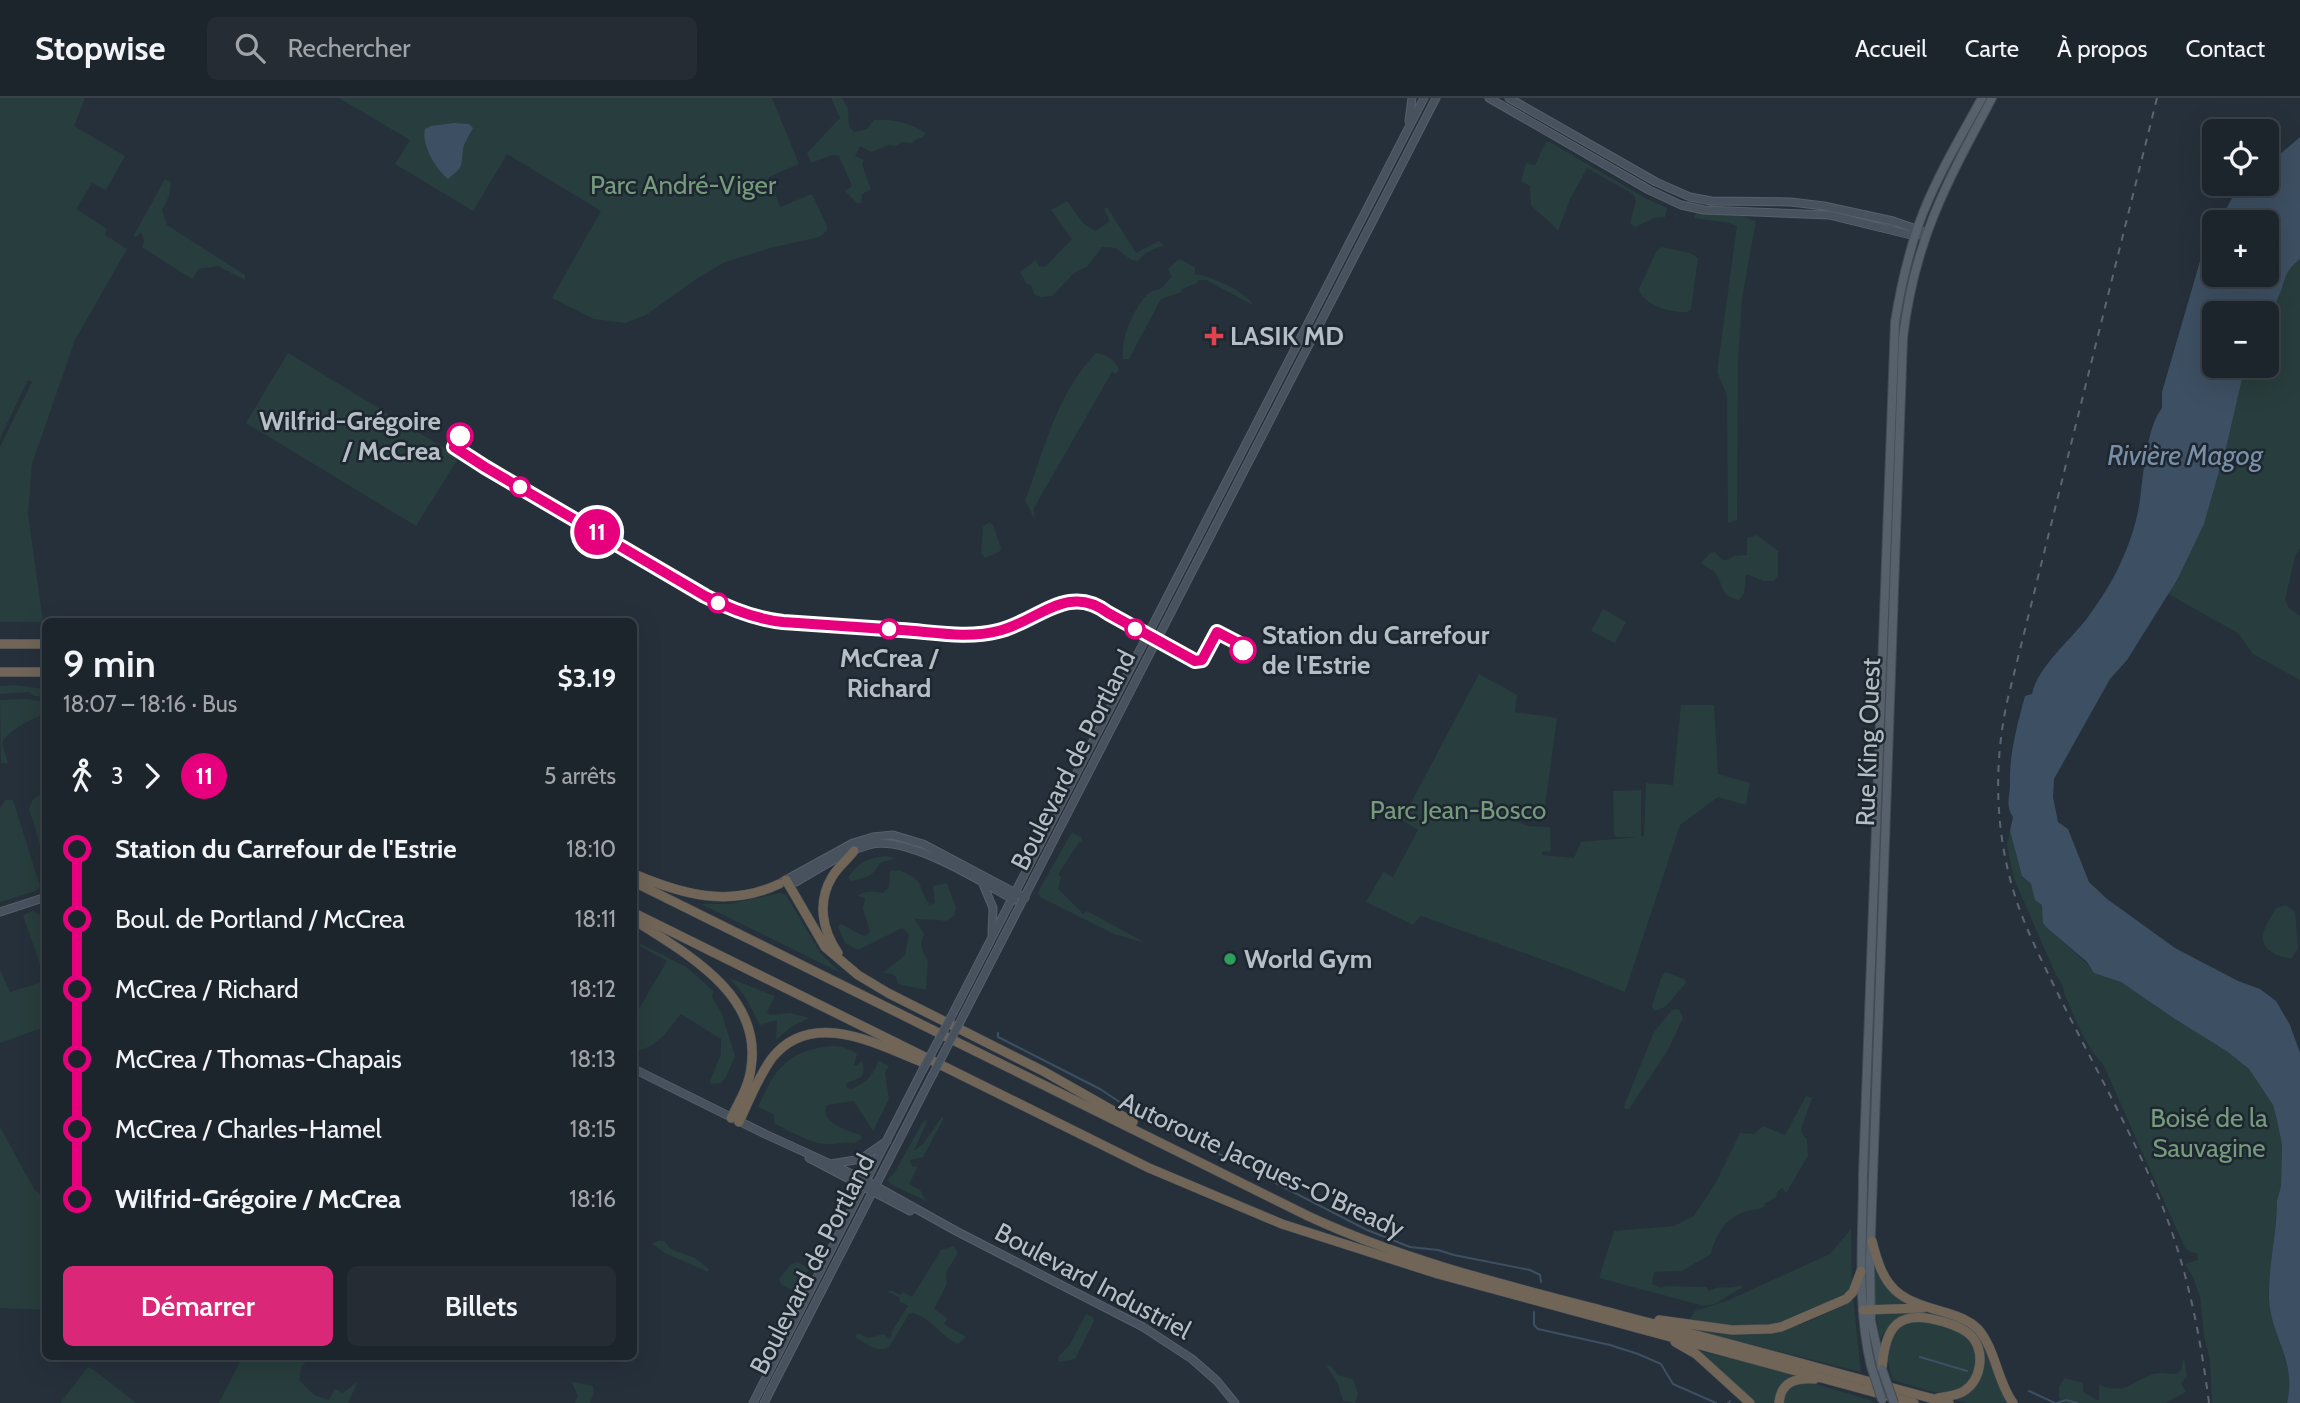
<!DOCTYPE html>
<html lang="fr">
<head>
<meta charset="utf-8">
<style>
	:root { --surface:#1c242c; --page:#252c34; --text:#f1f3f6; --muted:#a0a4a9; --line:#3a4148; --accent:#db2777 }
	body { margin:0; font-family:Cabin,sans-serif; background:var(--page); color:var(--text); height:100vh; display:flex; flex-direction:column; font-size:26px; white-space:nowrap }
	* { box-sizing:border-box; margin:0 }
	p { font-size:23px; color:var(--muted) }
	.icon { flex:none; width:38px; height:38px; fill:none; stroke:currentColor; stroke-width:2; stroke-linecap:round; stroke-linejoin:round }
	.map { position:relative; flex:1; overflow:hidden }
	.side { position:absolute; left:42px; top:520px; width:595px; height:742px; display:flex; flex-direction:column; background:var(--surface); border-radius:10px; box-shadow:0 7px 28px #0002,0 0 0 2px var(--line) }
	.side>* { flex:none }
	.badge { padding:0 14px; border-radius:23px; font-size:24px; line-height:46px }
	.controls { position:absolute; left:2202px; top:21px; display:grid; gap:14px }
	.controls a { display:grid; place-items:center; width:77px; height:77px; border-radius:10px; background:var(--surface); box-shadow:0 7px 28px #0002,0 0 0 2px var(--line); font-size:35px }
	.map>.badge { position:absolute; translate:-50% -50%; box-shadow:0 0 0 4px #fff }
	.legs { display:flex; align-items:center; gap:10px; height:77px; padding:0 21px; font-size:23px }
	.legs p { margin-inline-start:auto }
	.head { display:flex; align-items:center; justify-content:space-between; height:119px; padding:0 21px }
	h1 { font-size:38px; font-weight:600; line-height:52px }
	.action { display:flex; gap:14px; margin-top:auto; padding:14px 21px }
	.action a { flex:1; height:80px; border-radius:10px; background:var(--accent); color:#fff; font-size:28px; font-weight:600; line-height:80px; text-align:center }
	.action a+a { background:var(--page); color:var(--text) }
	ul { padding:0 21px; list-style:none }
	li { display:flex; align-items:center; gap:24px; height:70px; font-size:26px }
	li i { display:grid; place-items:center; width:10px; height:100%; margin:0 9px; background:currentColor }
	li i::after { content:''; width:18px; height:18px; margin:-9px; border:5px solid; border-radius:50%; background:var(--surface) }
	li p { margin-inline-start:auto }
	li:first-child i { background:linear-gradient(#0000 50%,currentColor 0) }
	li:last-child i { background:linear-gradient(currentColor 50%,#0000 0) }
	header { display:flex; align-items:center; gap:42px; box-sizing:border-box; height:98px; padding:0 35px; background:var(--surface); border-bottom:2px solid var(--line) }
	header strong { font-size:33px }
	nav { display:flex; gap:38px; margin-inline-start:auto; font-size:24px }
	.search { width:490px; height:63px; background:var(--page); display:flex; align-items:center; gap:18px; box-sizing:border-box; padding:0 24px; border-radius:10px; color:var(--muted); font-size:26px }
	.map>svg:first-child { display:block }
	.green { fill:#283d3d }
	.water { fill:#3d4f62 }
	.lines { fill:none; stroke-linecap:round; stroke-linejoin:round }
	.stream { stroke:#3d4f62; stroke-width:2 }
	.secondary-casing { stroke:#576069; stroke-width:9 }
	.primary-casing { stroke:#424b54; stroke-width:10 }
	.highway-casing { stroke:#444d56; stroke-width:10 }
	.secondary { stroke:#48515e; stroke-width:7 }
	.primary { stroke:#57616b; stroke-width:8 }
	.highway { stroke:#706557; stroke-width:9 }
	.rail { stroke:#5c6672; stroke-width:2; stroke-dasharray:7 7; stroke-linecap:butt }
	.secondary-bridge-casing { stroke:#576069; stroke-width:9; stroke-linecap:butt }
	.primary-bridge-casing { stroke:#424b54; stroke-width:10; stroke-linecap:butt }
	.secondary-bridge { stroke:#48515e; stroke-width:7 }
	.primary-bridge { stroke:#57616b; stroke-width:8 }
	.line-1-casing { stroke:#fff; stroke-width:16 }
	.line-1 { stroke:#e6007e; stroke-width:10 }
	.health-dot { fill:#e0444e; stroke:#1e2730; stroke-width:2.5 }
	.stop-1-dot { fill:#fff; stroke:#e6007e; stroke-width:3.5 }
	.leisure-dot { fill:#2e9e5b; stroke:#1e2730; stroke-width:2.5 }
	.labels { text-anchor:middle; stroke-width:5; stroke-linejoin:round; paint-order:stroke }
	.park-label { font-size:26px; fill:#759a7c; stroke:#1e2730 }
	.poi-label { font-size:26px; font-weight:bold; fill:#b5bdc6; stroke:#1e2730; text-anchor:start }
	.stop-label { font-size:26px; font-weight:bold; fill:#b5bdc6; stroke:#1e2730; text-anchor:end }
	.street-label { font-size:26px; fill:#b5bdc6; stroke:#1e2730 }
	.water-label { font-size:28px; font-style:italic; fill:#788fa7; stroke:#1e2730 }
</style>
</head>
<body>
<header>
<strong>Stopwise</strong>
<div class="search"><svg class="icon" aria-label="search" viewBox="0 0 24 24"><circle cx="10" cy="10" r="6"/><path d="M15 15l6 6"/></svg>Rechercher</div>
<nav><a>Accueil</a><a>Carte</a><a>À propos</a><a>Contact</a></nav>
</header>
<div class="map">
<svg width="2300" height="1305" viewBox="0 0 2300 1305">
	<rect width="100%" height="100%" fill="#26303b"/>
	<path class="green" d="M0,0H85L74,28L125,58L106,92L92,85L76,111L107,131L105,137L127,151L75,242L32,366L28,416L43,524H0V349L32,284L28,282L0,340Z
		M339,0H772L799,66L769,79L780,109L812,96L827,128V133L819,139L770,150L723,165L695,182L646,217L625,225L594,221L552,200L601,113L507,56L473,113L395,66L410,42Z
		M831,0H842L848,11L849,28L854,34L867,31L874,22C894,21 909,25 926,35L922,40H918L912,45L901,44L896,48L889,47L871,54L860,48L855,58L864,62L862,66L870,89V92L862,96L861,105H857L845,93L852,88L839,58L832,57L811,65L807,55L840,20Z
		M1546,44H1550L1645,100L1667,110L1665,119L1654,120L1635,129L1630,125L1636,103L1633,96L1587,70L1570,101L1558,133C1551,123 1540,117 1531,107L1530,88L1521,83L1526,65L1535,67Z
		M165,81L171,84L169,98L162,112L167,127L245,177V182L218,168L199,171L192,181L142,149L144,143L142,136L140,135L136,139L134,137Z
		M1067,103L1083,125L1095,133L1110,123L1104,111L1107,109L1136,155L1159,143L1164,147C1154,151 1146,153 1138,163L1131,162L1116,150L1102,149L1087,169L1074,175L1052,198L1040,199L1034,196L1031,187L1027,186L1020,174L1036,162L1039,168L1045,169L1072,141L1051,112Z
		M1696,115L1742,118L1756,123L1742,201L1738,263L1737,422L1728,425L1727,297L1717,274L1737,128L1729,125L1694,120Z
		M1662,149L1690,155L1698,160L1691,211L1688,214C1672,215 1643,208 1639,191L1656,154Z
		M1179,161L1195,169V176C1211,178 1245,193 1253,207L1206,182H1198L1197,185L1182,191L1181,194L1161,201L1129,261H1123C1120,243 1134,207 1150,194C1152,192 1157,193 1160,191C1165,187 1167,182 1172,179L1168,171Z
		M2300,161V450L2295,459L2285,502L2289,510L2300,518V582L2253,556L2238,535L2168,496L2204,426L2227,346L2245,268H2266V220L2279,198L2282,183L2289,171Z
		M288,255L459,359L416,428L246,325Z
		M1096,255C1106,256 1114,261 1119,271L1116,276L1112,274L1034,410V420L1025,403C1044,352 1057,295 1096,255Z
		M989,424L993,427L1001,450L999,454L985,460L981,455L983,429Z
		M1757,437L1778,453V478L1774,483H1764L1746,476L1744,495L1739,502C1719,497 1725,490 1716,476C1713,472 1705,468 1701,465L1710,455L1715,454L1722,462H1727L1734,458L1747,457V440Z
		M1603,511L1626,524L1615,545L1591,533Z
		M1479,576L1517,597L1515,614L1557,620L1543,723L1504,718L1528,728L1550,729L1551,753L1542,754V757L1574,760L1581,744L1638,739H1616L1614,736L1613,693L1641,692V738H1644L1646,685L1673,687L1681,607H1714L1718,676L1750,685L1746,707L1718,699L1680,727L1625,894L1563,869L1421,818L1413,827L1366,804L1383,774L1393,779L1418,732L1402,722Z
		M15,587L45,591V599L34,598L29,594L0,596V588Z
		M27,601L45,604V616C32,621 9,631 2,645L8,665H1L0,602Z
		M40,697L45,699V754L42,753L29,711L33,701Z
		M6,702H13L40,788L36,793L0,804V710Z
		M2010,733L2022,778L2032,787L2035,802L2042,807L2047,830L2093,871L2121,884L2175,921L2229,954L2249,971L2273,1007L2277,1022L2282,1047L2281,1088L2277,1104C2277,1135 2268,1171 2269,1201C2271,1240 2297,1264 2287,1305H2212L2210,1262L2204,1238L2200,1199L2193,1179L2185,1166L2198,1162L2197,1155L2190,1154L2185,1150L2103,966C2087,950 2076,924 2067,902C2062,891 2065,888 2056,877L2014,781L2007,747Z
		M1072,734L1081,739L1082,744H1079L1058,777L1061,779L1058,791L1083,816L1087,813L1146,845L1114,836L1040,799L1038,796L1040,790Z
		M886,758L895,760L880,765L874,774L867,779L852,783L848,780C858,764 869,760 886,758Z
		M899,772C928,784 915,787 930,807L935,805L933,788L947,785L956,810L954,818L946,823C935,821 925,823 914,820L924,836C919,847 921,852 928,862L926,892L898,886L896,879L892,876L883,875L905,857L909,836L902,830L858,852L845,845L838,829L840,826C850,828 855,836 865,838L870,834L863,810L865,800L857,798C865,792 874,793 883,795L889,789L890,773Z
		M780,795L786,797L821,856L841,875L701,806H730Z
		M2286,807L2295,814L2298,850L2292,860C2281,861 2260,852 2263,837C2264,829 2272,818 2276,810Z
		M33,813L45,820V929L0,945V872L10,894L42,884L44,878L23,817Z
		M639,845L688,870L713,893L712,899L722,916L735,958L726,979L721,985L711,986L710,983L721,956V941L681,916C669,931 655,953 634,952V919L667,863L641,849Z
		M1665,874L1684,881L1686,885L1665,909L1655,913L1652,908L1661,880Z
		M729,880L775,898L767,914L770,917L791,915L809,920L791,929L776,942L777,922L760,927L744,897Z
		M1679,911L1683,920L1668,952L1629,1011H1625L1624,1008L1654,934L1672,912Z
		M831,948L843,949L857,955L854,967L857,968L861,963C869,979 859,980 847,985L846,989L851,991C864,986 873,978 878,964L880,963L889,968L885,975L889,1001L873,1033L854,1003L827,1007C819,1024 848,1033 861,1037L862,1040L855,1045C844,1043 836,1047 825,1046C809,1045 791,1033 775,1026L773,1016L758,1009C775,971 787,953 831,948Z
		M1806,998L1812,1000L1801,1031L1802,1036L1807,1041L1808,1058L1786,1095L1782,1090L1777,1094L1776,1099L1764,1106L1765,1108C1758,1113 1751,1111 1744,1114C1725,1121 1715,1137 1711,1156L1682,1173L1654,1174L1652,1186L1662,1190L1664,1188L1706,1189L1709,1193C1723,1185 1728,1193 1741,1187L1743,1189L1715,1206L1704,1208L1599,1180L1614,1133L1674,1128L1694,1118L1715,1086L1740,1035L1754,1036L1763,1028L1785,1037Z
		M942,1019L944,1020L923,1059L910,1062L912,1068L918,1069L909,1086L920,1092L926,1103L892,1087L887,1082L895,1074L922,1025L928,1021L914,1053L923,1046Z
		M0,1029L34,1091L45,1100V1212L0,1210Z
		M1851,1131L1852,1189L1840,1200L1772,1228H1733L1689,1222L1695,1213L1729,1202L1830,1156Z
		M658,1143H664L671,1151L695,1160L709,1171L708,1174L665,1155L652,1146Z
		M954,1148L958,1155L946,1174L947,1186L934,1211L947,1220L944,1226L966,1239L958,1246C939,1237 935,1223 913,1215L909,1216L889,1249C877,1256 866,1245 855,1239L858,1235L868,1240L884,1236L889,1241L891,1239L892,1233L908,1208L899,1203L900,1200L887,1193L890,1192L901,1197L903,1194L912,1199L941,1152Z
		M798,1164L809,1171L800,1188L792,1192L781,1186L779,1181L791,1166Z
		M1874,1169C1901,1224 1936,1201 1973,1231C1989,1245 1997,1285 2009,1305H1967L1955,1302L1966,1296L1982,1249C1948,1227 1910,1191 1880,1241L1875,1211Z
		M1853,1199L1861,1274L1669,1226C1700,1230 1736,1240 1767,1235C1796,1231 1829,1216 1853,1199Z
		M1086,1216L1093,1219L1094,1223L1075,1261L1059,1264L1058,1259L1069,1248Z
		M1914,1223C1930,1223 1959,1228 1970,1242C1987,1264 1969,1297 1941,1295C1925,1293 1908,1286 1893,1282C1884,1255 1882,1234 1914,1223Z
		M1696,1252L1794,1276L1785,1283L1775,1305H1753Z
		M243,1258C253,1258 262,1261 272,1261L274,1258H310L301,1270L299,1282L314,1297L329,1302L335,1291L343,1295L358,1283L348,1305H219Z
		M2184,1259L2187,1278L2181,1285L2186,1294L2165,1305H2064L2059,1300V1288L2065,1280L2083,1285V1294L2099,1303V1287C2127,1297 2129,1285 2153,1276C2161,1274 2168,1276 2176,1276L2181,1272Z
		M1326,1267L1331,1268L1338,1277L1353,1281L1358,1296L1355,1305L1343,1303L1338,1286Z
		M88,1269L94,1272L136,1305H60Z
		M1806,1283L1870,1302L1873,1305H1782L1783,1298L1790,1288Z
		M574,1284L593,1288L594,1294L590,1305H574L578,1298L572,1285Z"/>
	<path class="water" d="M454,25L469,26L473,30C470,36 464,45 463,51C461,69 464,68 448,81C436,71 421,47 425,31L431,28Z
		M2300,39V161C2281,177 2287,181 2278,200C2275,207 2270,213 2266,220V215H2214V268H2245L2227,346L2204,426L2177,482L2127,562L2110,581L2054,681L2053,699L2058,724L2068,731L2089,784L2107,801L2175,850L2238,883L2260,891L2276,903L2290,927L2300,955V1305H2287C2297,1262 2271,1240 2269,1201C2268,1169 2277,1136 2277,1103L2281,1088L2282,1047L2277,1022L2273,1007L2249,971L2228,954L2175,921L2121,884L2094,875L2087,864L2047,830L2043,825L2042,807L2035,802L2031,786L2022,778L2010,733L2013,719C2005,708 2010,699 2010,687C2009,656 2017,628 2025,598L2032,596C2038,568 2071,542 2088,519C2100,502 2113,483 2121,464C2130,445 2137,423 2140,402C2143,378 2147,328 2162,310V294L2203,153L2214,134V177H2266V124H2219L2236,93L2245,86H2266V68Z"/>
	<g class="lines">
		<path class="stream" d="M998,935V939L1100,991L1148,1023L1182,1037L1367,1132L1410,1149L1438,1152L1454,1157L1530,1172L1540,1177L1541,1184
			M1534,1214V1227L1538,1231L1610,1247L1638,1256L1661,1266L1673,1286L1716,1305
			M1920,1259L1967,1273
			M2029,1293L2055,1305
			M1728,1305L1730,1303
			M2057,1305L2066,1302L2078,1305"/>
		<g class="secondary-casing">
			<path id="secondary" d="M1489,0L1649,92L1681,107L1704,112L1829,117L1915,138L1925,135
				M1509,0L1656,84L1690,99L1711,103L1791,104L1824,108L1893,123L1922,133
				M1409,23L1412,0
				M782,784L853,745L873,739L893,737L923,746L1025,800
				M786,785L796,784C819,771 843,754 869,747C906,736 980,783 1014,802
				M983,786L993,810L992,836
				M0,814L46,799
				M951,919L1424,0
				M960,924L1436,0
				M634,971L765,1036L861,1080L956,1133L1143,1229L1192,1261L1217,1283L1235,1305
				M809,1060L910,1113
				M831,1066L861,1061L887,1043
				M753,1305L922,973
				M764,1305L932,978"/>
		</g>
		<g class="primary-casing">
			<path id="primary" d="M1871,1268C1856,1206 1863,1141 1863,1077L1895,224C1901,187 1909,151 1923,115C1939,75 1961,38 1982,0
				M1881,1268L1871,1223L1870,1162L1903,240C1914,143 1947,84 1992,0"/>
		</g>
		<g class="highway-casing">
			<path id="highway" d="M0,546H46
				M0,574H46
				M634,776C681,796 729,810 779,786
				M786,782L825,849L858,877L888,895L1043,973L1133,1024
				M634,784L1308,1118C1411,1166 1522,1191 1631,1220C1737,1247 1843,1277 1949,1305
				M634,815L1149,1070L1282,1126L1438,1176L1914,1305
				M634,822C685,855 763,896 751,970C749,988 739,1004 731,1020
				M838,855C822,832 817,804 832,779C838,769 847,762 854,753
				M739,1024C749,1003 758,979 772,960C812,910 877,946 924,965
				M1872,1143C1884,1191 1896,1201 1944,1214C1956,1218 1968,1221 1978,1231C1996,1252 1997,1283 2013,1305
				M1863,1212L1923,1210
				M1659,1222L1732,1232L1770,1231L1781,1229L1846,1201L1853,1194L1861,1173
				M1675,1244L1696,1256L1750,1305
				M1882,1271C1885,1228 1898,1210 1944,1224C1954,1227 1966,1231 1973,1240C1985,1256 1981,1282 1964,1293C1956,1298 1947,1298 1938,1300
				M1779,1305C1781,1283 1796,1280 1815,1281"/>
		</g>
		<use href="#secondary" class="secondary"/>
		<use href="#primary" class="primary"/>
		<use href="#highway" class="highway"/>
		<path class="rail" d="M2157,0L2007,604C1994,665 1995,728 2012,788C2023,827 2042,863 2060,900C2094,968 2132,1035 2161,1105C2187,1169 2200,1236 2209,1305"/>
		<g class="secondary-bridge-casing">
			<path id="secondary-bridge" d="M922,973L951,919
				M932,978L960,924"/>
		</g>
		<g class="primary-bridge-casing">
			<path id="primary-bridge" d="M1871,1268L1882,1302
				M1882,1271L1894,1305"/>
		</g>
		<use href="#secondary-bridge" class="secondary-bridge"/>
		<use href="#primary-bridge" class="primary-bridge"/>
	</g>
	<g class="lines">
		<g class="line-1-casing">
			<path id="line-1" d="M460,338L454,349L485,369L705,498C730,511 755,521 783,524C822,527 862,529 901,532C933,534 967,541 998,533C1037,524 1068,484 1108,515L1195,563L1202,562L1217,534L1242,547L1243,552"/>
		</g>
		<use href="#line-1" class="line-1"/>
	</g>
	<path class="health-dot" d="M1210.5 227.5h7v7h7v7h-7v7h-7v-7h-7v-7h7z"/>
	<g class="stop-1-dot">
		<circle cx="460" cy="338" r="12"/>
		<circle cx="520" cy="389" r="9"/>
		<circle cx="718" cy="505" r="9"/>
		<circle cx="889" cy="531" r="9"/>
		<circle cx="1135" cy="531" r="9"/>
		<circle cx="1243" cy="552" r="12"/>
	</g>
	<circle class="leisure-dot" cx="1230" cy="861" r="7"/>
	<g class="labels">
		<g class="park-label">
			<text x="683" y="96">Parc André-Viger</text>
			<text x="1458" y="721">Parc Jean-Bosco</text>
			<text x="2209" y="1029">Boisé de la<tspan x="2209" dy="30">Sauvagine</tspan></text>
		</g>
		<g class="poi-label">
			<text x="1230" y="247">LASIK MD</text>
			<text x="1244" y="870">World Gym</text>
		</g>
		<g class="stop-label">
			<text x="441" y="332">Wilfrid-Grégoire<tspan x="441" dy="30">/ McCrea</tspan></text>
			<text x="1262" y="546" text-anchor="start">Station du Carrefour<tspan x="1262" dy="30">de l'Estrie</tspan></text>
			<text x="889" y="569" text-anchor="middle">McCrea /<tspan x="889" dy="30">Richard</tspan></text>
		</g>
		<g class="street-label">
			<text transform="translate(1868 644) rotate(-88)" y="9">Rue King Ouest</text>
			<text transform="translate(1073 662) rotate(-63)" y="9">Boulevard de Portland</text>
			<text transform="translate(1262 1067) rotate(25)" y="9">Autoroute Jacques-O'Bready</text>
			<text transform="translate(812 1166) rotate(-63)" y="9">Boulevard de Portland</text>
			<text transform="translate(1093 1183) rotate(28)" y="9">Boulevard Industriel</text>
		</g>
		<g class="water-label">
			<text x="2185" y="367">Rivière Magog</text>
		</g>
	</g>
</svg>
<div class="controls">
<a><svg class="icon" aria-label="locate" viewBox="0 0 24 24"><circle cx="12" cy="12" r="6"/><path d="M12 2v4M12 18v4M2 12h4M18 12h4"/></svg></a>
<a>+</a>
<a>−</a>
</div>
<b class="badge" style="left:597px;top:434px;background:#e6007e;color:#fff">11</b>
<section class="side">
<div class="head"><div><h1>9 min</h1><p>18:07 – 18:16 · Bus</p></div><b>$3.19</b></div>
<div class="legs"><svg class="icon" aria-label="walk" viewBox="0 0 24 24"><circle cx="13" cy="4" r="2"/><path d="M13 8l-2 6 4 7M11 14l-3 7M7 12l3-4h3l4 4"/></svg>3<svg class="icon" aria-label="forward" viewBox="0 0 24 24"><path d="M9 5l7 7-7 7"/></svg><b class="badge" style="background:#e6007e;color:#fff">11</b><p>5 arrêts</p></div>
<ul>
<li><i style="color:#e6007e"></i><b>Station du Carrefour de l'Estrie</b><p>18:10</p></li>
<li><i style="color:#e6007e"></i><span>Boul. de Portland / McCrea</span><p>18:11</p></li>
<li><i style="color:#e6007e"></i><span>McCrea / Richard</span><p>18:12</p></li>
<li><i style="color:#e6007e"></i><span>McCrea / Thomas-Chapais</span><p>18:13</p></li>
<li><i style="color:#e6007e"></i><span>McCrea / Charles-Hamel</span><p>18:15</p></li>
<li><i style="color:#e6007e"></i><b>Wilfrid-Grégoire / McCrea</b><p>18:16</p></li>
</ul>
<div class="action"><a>Démarrer</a><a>Billets</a></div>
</section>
</div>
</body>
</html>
